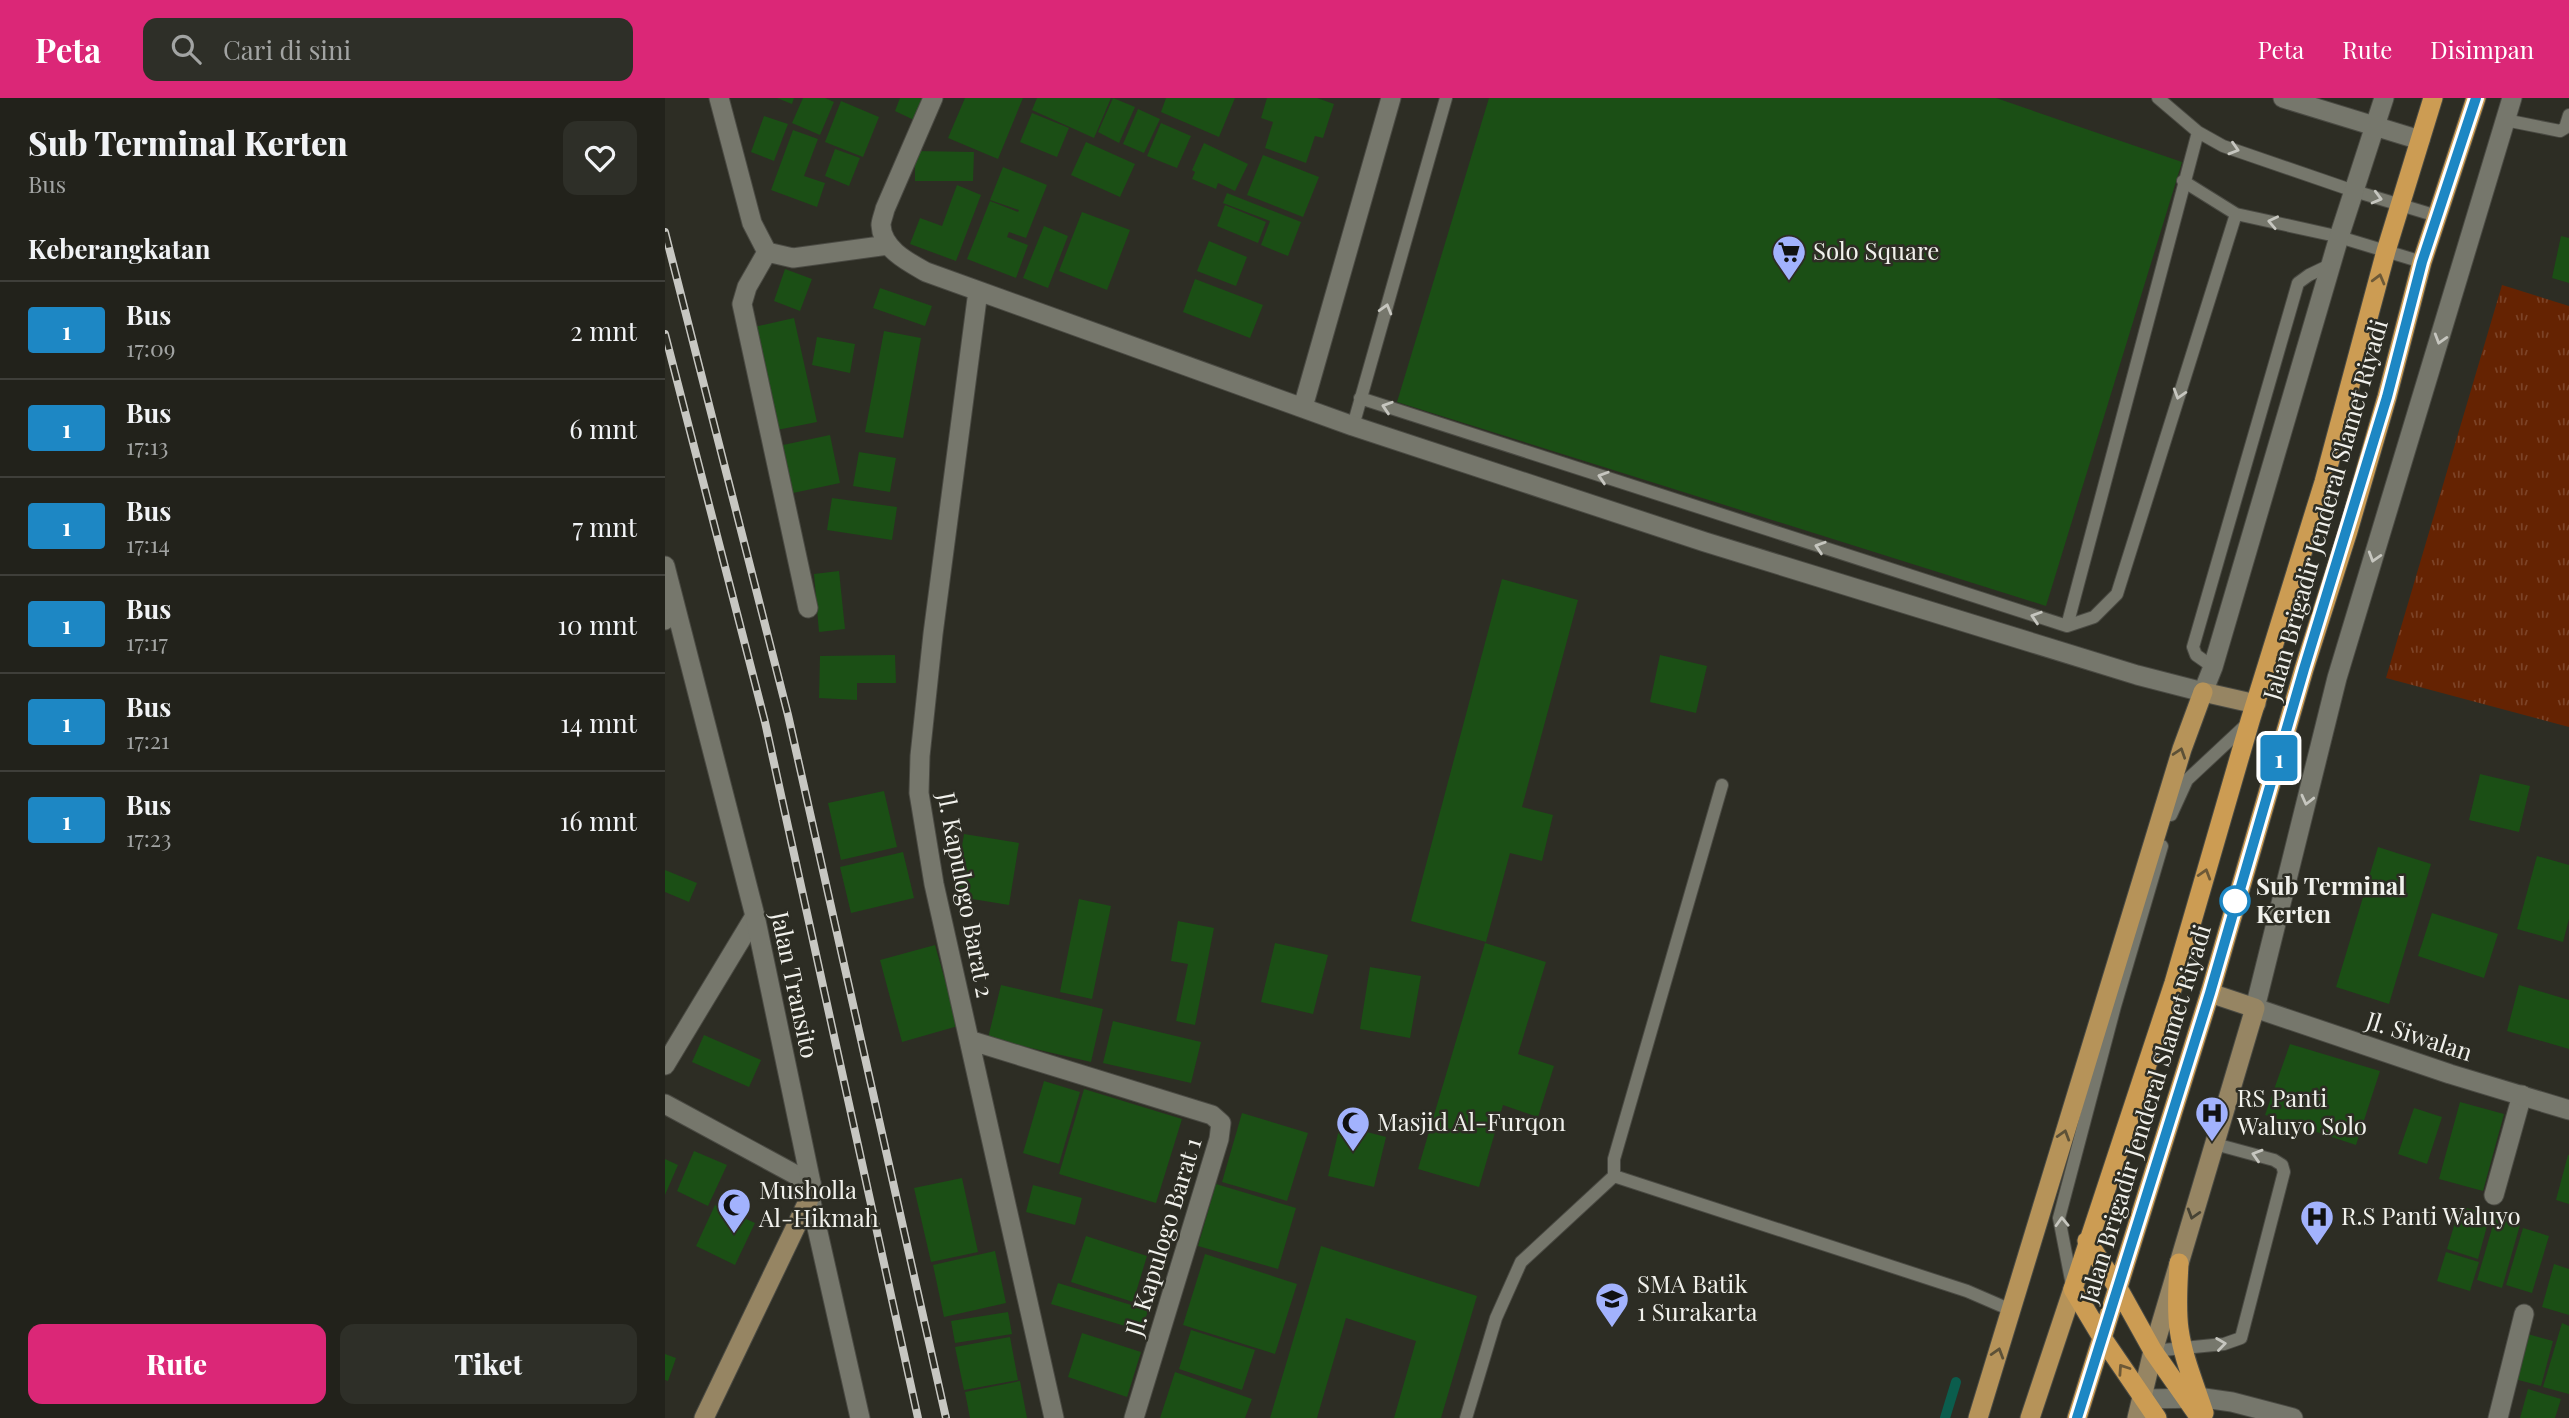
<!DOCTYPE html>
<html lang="id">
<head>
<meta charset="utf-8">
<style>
	:root { --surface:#22221b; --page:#2e2f28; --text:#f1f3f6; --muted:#a2a4a3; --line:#3f3f3a; --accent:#db2777 }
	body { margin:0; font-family:"Playfair Display",serif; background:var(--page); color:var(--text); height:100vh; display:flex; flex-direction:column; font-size:26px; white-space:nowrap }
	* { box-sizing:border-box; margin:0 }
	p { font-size:23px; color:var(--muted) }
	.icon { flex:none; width:38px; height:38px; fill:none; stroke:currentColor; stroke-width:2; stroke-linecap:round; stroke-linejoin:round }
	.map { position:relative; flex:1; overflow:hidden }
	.panel { display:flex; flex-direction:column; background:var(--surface); width:665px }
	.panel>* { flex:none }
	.badge { padding:0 14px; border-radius:5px; font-size:24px; line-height:46px }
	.map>.badge { position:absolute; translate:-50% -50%; box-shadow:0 0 0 4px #fff }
	h2 { padding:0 28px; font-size:26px; line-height:63px }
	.round { display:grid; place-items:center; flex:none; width:74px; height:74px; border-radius:14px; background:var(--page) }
	.summary { display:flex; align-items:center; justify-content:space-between; height:119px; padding:0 28px }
	h1 { font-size:33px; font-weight:800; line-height:52px }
	.button { display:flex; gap:14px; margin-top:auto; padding:14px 28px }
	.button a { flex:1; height:80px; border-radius:14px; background:var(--accent); color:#fff; font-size:28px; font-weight:800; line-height:80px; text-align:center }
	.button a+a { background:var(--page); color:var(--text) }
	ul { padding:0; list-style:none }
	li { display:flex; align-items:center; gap:21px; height:98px; padding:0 28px; border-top:2px solid var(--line) }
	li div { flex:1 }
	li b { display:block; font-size:26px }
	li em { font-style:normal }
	li .badge { min-width:77px; font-weight:700; text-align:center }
	header { display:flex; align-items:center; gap:42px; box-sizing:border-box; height:98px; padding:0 35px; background:var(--accent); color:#fff }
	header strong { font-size:33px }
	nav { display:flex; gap:38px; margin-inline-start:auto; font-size:24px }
	.search { width:490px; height:63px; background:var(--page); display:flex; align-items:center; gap:18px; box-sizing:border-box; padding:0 24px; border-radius:14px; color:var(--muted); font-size:26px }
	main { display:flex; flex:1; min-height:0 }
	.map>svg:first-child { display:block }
	.grass { fill:url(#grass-tufts) }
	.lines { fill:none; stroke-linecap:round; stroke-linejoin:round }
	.stream { stroke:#0b5d4d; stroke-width:10 }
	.building { fill:#1b4f15 }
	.service-casing { stroke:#4a4a43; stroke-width:14 }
	.minor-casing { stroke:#4a4a43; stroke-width:21 }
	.tertiary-casing { stroke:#4a4a43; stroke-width:21 }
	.secondary-casing { stroke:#4a4a43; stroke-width:21 }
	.primary-casing { stroke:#4a4a43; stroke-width:21 }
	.trunk-casing { stroke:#4a4a43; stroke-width:21 }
	.service { stroke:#76776c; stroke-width:12 }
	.minor { stroke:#76776c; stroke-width:19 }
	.tertiary { stroke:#76776c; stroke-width:19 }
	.secondary { stroke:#968563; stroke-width:19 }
	.primary { stroke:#b69359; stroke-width:19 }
	.trunk { stroke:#cc9c53; stroke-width:19 }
	.rail-casing { stroke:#c7c7c2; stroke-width:8 }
	.rail { stroke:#2d2d24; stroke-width:5; stroke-dasharray:16; stroke-linecap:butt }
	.oneway { stroke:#c6c6bf }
	.oneway2 { stroke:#6d5937 }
	.oneway3 { stroke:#5d5137 }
	.oneway4 { stroke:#474334 }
	.line-casing { stroke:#fff; stroke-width:16 }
	.line { stroke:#1d87c4; stroke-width:10 }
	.stop-dot { fill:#fff; stroke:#1d87c4; stroke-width:3.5 }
	.labels { text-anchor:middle; stroke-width:5; stroke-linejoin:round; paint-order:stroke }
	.poi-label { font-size:24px; fill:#f1f1ec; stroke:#2d2d24; text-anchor:start }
	.street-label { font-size:24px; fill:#f1f1ec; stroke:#2d2d24 }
	.stop-label { font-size:24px; font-weight:bold; fill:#f1f1ec; stroke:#2d2d24; text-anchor:start }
</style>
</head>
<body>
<header>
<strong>Peta</strong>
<div class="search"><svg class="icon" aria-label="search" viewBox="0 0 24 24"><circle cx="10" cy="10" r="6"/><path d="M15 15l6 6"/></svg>Cari di sini</div>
<nav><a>Peta</a><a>Rute</a><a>Disimpan</a></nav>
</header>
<main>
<section class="panel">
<div class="summary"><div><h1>Sub Terminal Kerten</h1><p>Bus</p></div><a class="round"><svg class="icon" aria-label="heart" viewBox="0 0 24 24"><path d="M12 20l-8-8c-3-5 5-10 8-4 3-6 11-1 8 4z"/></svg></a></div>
<h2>Keberangkatan</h2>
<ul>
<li><span class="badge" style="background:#1d87c4;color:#fff">1</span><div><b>Bus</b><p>17:09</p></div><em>2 mnt</em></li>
<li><span class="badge" style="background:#1d87c4;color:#fff">1</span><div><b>Bus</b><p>17:13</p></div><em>6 mnt</em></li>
<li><span class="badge" style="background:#1d87c4;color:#fff">1</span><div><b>Bus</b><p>17:14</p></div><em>7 mnt</em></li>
<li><span class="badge" style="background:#1d87c4;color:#fff">1</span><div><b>Bus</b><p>17:17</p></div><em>10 mnt</em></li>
<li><span class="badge" style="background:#1d87c4;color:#fff">1</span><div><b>Bus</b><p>17:21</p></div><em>14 mnt</em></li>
<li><span class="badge" style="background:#1d87c4;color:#fff">1</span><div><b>Bus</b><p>17:23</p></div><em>16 mnt</em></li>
</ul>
<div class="button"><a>Rute</a><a>Tiket</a></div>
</section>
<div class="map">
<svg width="1904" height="1320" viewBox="0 0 1904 1320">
	<defs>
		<pattern id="grass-tufts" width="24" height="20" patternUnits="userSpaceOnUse" patternTransform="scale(1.75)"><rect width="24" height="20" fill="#652302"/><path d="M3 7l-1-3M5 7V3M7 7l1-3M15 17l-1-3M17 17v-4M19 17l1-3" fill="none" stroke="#7c4327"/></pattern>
	</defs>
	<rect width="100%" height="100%" fill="#2d2d24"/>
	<path class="grass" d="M1837,187L1904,208V629L1721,580Z"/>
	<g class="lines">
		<path class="stream" d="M1280,1320L1291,1284"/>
	</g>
	<path class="building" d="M112,0H129L127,6Z
		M138,0H160L169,4L155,37L127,25Z
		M235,0H261L251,23L230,13Z
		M300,0H358L333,61L283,40Z
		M372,0H446L429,40L367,12Z
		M448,0L470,9L454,45L433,34Z
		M501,0H570L554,39L496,14Z
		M602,0H652L669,6L658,40L650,38L641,65L600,50L608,24L596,20Z
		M824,0H1331L1517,64L1381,508L732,304Z
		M176,3L214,19L198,59L160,44Z
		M473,11L495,21L479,55L458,46Z
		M367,15L404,30L392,59L355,44Z
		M99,18L123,26L109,63L86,54Z
		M496,25L526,38L512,70L482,58Z
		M128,32L153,41L139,78L160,85L152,109L106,92Z
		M421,44L470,66L455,99L406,77Z
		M539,45L583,66L570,93L553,85L551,91L527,81L530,74L527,72Z
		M170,51L195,60L184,88L160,78Z
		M250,53L309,54L308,83H250Z
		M598,57L654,79L638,119L582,97Z
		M338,69L382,87L361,140L344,134L342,139L363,147L351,180L302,161L325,103L353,114L354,112L325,102Z
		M292,87L316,97L291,163L245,146L255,120L277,128Z
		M562,95L636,124L623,158L596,147L605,123L558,105Z
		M560,107L601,124L593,145L552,128Z
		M417,114L465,132L442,192L394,173Z
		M379,128L403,138L383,190L358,180Z
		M1896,138L1904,140V185L1887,180Z
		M544,143L582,159L571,188L532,173Z
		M120,171L147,181L135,213L109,203Z
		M530,181L598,207L585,240L518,214Z
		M215,190L267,208L260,228L208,210Z
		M129,220L152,324L112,332L89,229Z
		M219,233L256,240L238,340L200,334Z
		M152,239L190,246L185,275L147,267Z
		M165,337L175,385L128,395L118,347Z
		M194,354L231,360L225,394L188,388Z
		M167,400L232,409L227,442L162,432Z
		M174,473L180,531L154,534L149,476Z
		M837,481L913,502L857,709L888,717L877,763L845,755L821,844L746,823Z
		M230,557L231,585H192V602L154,600L155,558Z
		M995,557L1042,568L1031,615L985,604Z
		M1815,676L1865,688L1854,734L1804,722Z
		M219,693L232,749L176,762L163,705Z
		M299,736L354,745L344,807L289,798Z
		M1713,749L1766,766L1724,906L1671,889Z
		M238,754L249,800L186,815L175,769Z
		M1872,758L1904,767V821L1898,844L1852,831Z
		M0,772L32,785L24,804L0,794Z
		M414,801L446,808L427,901L395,894Z
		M1767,815L1833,836L1819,880L1753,858Z
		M513,823L549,830L530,927L511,923L523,866L506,863Z
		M610,845L663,857L648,916L596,904Z
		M820,845L881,864L853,956L889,968L873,1019L838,1007L814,1089L753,1071Z
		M270,847L293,928L237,944L215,862Z
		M705,869L756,878L745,940L695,931Z
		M336,887L438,911L426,964L323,940Z
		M1854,887L1904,902V951L1842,933Z
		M448,923L536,944L526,985L438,965Z
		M39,937L96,962L84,989L27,964Z
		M1625,946L1715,973L1691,1047L1600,1017Z
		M379,983L415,994L394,1066L358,1055Z
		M419,991L517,1021L491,1105L394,1076Z
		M1795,1004L1839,1016L1818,1093L1774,1081Z
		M1749,1010L1777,1019L1762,1066L1733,1056Z
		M577,1015L643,1035L622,1103L557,1084Z
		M675,1027L721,1039L709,1089L663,1078Z
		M29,1053L62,1067L43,1108L12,1093Z
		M1903,1057H1904V1106L1891,1102Z
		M0,1061L13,1067L0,1097Z
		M297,1080L313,1154L266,1164L249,1090Z
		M551,1086L631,1110L613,1171L533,1148Z
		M368,1087L417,1100L410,1127L361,1114Z
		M50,1107L90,1125L70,1167L31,1148Z
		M1795,1108L1825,1117L1813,1161L1782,1151Z
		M1830,1120L1855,1127L1837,1190L1812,1182Z
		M1858,1130L1884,1138L1867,1195L1841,1187Z
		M421,1138L482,1158L468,1204L406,1184Z
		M656,1148L812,1198L776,1320H729L751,1243L681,1220L652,1320H605Z
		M330,1153L341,1205L279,1219L268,1167Z
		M1781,1154L1814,1164L1805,1193L1772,1183Z
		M540,1156L632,1186L610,1256L518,1227Z
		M1889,1166L1904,1171V1217L1877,1209Z
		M393,1185L483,1212L477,1233L386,1206Z
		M343,1214L347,1236L290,1245L286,1223Z
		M1897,1225L1904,1228V1296L1878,1289Z
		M526,1232L590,1252L577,1292L514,1271Z
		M417,1235L476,1254L462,1299L403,1279Z
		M1859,1235L1888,1243L1876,1288L1846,1280Z
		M345,1239L353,1282L299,1292L290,1249Z
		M0,1256L11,1260L3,1283L0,1282Z
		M510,1274L587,1301L580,1320H495Z
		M355,1283L362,1320H305L300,1294Z
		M1863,1291L1896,1301L1890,1320H1855Z"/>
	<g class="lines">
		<g class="service-casing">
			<path id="service" d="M1493,0L1533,34L1558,48L1686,92L1772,118
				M1840,22L1895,33L1900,30L1904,17
				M1518,83L1571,116
				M695,300L1402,528L1429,519L1452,496L1571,116L1671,138L1757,164
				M688,328L781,0
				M1402,528L1533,34
				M1548,569L1531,557L1528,549L1633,185L1644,177L1667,166
				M1057,687L949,1061V1078L1302,1193L1346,1212
				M1506,717L1522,682L1583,625
				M1407,1187L1394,1120L1450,908L1497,748
				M1488,1253L1559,1246L1576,1240L1619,1074L1617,1067L1609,1062L1550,1046
				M801,1320L831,1220L856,1164L949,1078"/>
		</g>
		<g class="minor-casing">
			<path id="minor" d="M54,0L87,125L102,154L128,160L223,147
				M268,0L220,111C219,116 216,123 216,127C217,151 243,164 261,174L688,328L1040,444L1472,577L1538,594L1548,569L1674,139L1719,0
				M1618,0L1755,42
				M102,154L82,189L77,206L143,510
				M313,193L268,536L255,658L254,695L269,786L389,1320
				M638,309L726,0
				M0,522L8,506
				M1590,910L1672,580L1847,0
				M304,942L547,1017L556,1025L554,1041L469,1320
				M0,967L90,818
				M0,1006L146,1085
				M1829,1097L1857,997
				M1478,1301L1539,1300L1567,1304L1628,1320
				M1833,1320L1859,1216"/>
		</g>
		<g class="tertiary-casing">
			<path id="tertiary" d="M0,468L90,818L146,1085L145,1099L195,1320
				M1590,910L1785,976L1904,1012"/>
		</g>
		<g class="secondary-casing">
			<path id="secondary" d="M1538,594L1591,606
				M39,1320L145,1099
				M1472,1320L1488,1253L1590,910L1545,895"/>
		</g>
		<g class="primary-casing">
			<path id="primary" d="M1313,1320L1517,651L1538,594
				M1365,1320L1408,1191"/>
		</g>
		<g class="trunk-casing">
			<path id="trunk" d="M1422,1143L1453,1190L1488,1253L1535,1320
				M1514,1165C1513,1187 1511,1209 1514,1231C1518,1260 1530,1287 1539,1315
				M1412,1320L1545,895L1639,571L1683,433L1722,299L1757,164L1811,0
				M1492,1320L1438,1241L1408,1191L1509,885L1585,623L1659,384L1721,153L1768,0"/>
		</g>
		<use href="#service" class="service"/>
		<use href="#minor" class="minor"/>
		<use href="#tertiary" class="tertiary"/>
		<use href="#secondary" class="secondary"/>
		<use href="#primary" class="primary"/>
		<use href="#trunk" class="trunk"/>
		<g class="rail-casing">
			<path id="rail" d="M0,134L123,617L281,1320
				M0,236L100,624L253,1320"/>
		</g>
		<use href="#rail" class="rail"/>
	</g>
	<defs><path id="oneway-chevron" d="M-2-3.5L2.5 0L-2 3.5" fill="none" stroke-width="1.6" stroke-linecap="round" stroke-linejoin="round" transform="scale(1.75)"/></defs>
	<g class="oneway">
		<use href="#oneway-chevron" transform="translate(1569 51) rotate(17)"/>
		<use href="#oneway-chevron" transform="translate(1712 100) rotate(15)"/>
		<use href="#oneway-chevron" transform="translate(1608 124) rotate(-168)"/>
		<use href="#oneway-chevron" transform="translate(721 211) rotate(-74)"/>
		<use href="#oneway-chevron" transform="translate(1775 241) rotate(107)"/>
		<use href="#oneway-chevron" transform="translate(1514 296) rotate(107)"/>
		<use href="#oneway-chevron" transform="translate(722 309) rotate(-162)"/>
		<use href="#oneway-chevron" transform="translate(938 379) rotate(-162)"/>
		<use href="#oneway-chevron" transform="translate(1155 449) rotate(-162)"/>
		<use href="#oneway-chevron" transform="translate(1709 459) rotate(107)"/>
		<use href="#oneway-chevron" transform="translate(1371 519) rotate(-162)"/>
		<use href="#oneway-chevron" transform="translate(1642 702) rotate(104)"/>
		<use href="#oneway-chevron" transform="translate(1592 1057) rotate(-163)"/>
		<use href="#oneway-chevron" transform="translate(1397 1124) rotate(-92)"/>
		<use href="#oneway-chevron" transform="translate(1556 1246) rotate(-8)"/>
	</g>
	<g class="oneway2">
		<use href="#oneway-chevron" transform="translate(1714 181) rotate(-75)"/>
		<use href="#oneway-chevron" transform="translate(1540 776) rotate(-73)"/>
		<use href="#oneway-chevron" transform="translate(1458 1271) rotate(-124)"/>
	</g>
	<g class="oneway3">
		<use href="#oneway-chevron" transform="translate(1515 655) rotate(-72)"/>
		<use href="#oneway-chevron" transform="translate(1399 1037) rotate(-73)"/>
		<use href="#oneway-chevron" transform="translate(1333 1255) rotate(-73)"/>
	</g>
	<use class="oneway4" href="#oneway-chevron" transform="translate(1528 1116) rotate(107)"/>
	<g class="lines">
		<g class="line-casing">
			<path id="line" d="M1412,1320L1545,895L1639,571L1722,299L1757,164L1811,0"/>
		</g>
		<use href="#line" class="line"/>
	</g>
	<defs>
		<g id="supermarket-pin" transform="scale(1.75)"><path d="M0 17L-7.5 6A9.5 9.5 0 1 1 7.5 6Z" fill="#a2b2fd" stroke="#2d2d24"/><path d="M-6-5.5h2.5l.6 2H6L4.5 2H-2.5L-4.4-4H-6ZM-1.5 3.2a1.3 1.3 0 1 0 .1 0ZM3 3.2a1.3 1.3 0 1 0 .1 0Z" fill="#111"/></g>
		<g id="hospital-pin" transform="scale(1.75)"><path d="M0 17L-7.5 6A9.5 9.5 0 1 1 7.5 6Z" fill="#a2b2fd" stroke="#2d2d24"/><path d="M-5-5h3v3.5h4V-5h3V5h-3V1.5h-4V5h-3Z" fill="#111"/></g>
		<g id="mosque-pin" transform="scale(1.75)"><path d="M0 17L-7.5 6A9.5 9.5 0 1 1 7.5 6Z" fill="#a2b2fd" stroke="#2d2d24"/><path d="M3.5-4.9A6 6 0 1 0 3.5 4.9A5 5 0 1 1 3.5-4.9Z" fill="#111"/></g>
		<g id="school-pin" transform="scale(1.75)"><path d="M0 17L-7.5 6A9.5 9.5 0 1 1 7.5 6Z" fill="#a2b2fd" stroke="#2d2d24"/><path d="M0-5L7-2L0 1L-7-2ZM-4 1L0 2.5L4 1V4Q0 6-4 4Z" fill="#111"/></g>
	</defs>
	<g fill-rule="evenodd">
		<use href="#supermarket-pin" x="1124" y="154"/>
		<use href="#hospital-pin" x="1547" y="1015"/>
		<use href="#mosque-pin" x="688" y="1025"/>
		<use href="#mosque-pin" x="69" y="1107"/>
		<use href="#hospital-pin" x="1652" y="1119"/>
		<use href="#school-pin" x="947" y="1201"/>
	</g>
	<circle class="stop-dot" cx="1570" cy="803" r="14"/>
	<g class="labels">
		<g class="poi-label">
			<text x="1148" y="162">Solo Square</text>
			<text x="1572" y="1009">RS Panti<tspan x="1572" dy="28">Waluyo Solo</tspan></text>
			<text x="712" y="1033">Masjid Al-Furqon</text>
			<text x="94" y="1101">Musholla<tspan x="94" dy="28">Al-Hikmah</tspan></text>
			<text x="1676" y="1127">R.S Panti Waluyo</text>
			<text x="972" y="1195">SMA Batik<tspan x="972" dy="28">1 Surakarta</tspan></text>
		</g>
		<g class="street-label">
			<text transform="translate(1661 412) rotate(-74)" y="8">Jalan Brigadir Jenderal Slamet Riyadi</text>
			<text transform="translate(300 797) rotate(79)" y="8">Jl. Kapulogo Barat 2</text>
			<text transform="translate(129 887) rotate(78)" y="8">Jalan Transito</text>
			<text transform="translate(1754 939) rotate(18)" y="8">Jl. Siwalan</text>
			<text transform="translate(1481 1016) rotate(-73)" y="8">Jalan Brigadir Jenderal Slamet Riyadi</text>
			<text transform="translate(499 1139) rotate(-73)" y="8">Jl. Kapulogo Barat 1</text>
		</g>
		<g class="stop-label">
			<text x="1591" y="797">Sub Terminal<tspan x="1591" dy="28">Kerten</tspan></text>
		</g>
	</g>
</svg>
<b class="badge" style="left:1614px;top:660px;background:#1d87c4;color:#fff">1</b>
</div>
</main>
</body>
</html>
